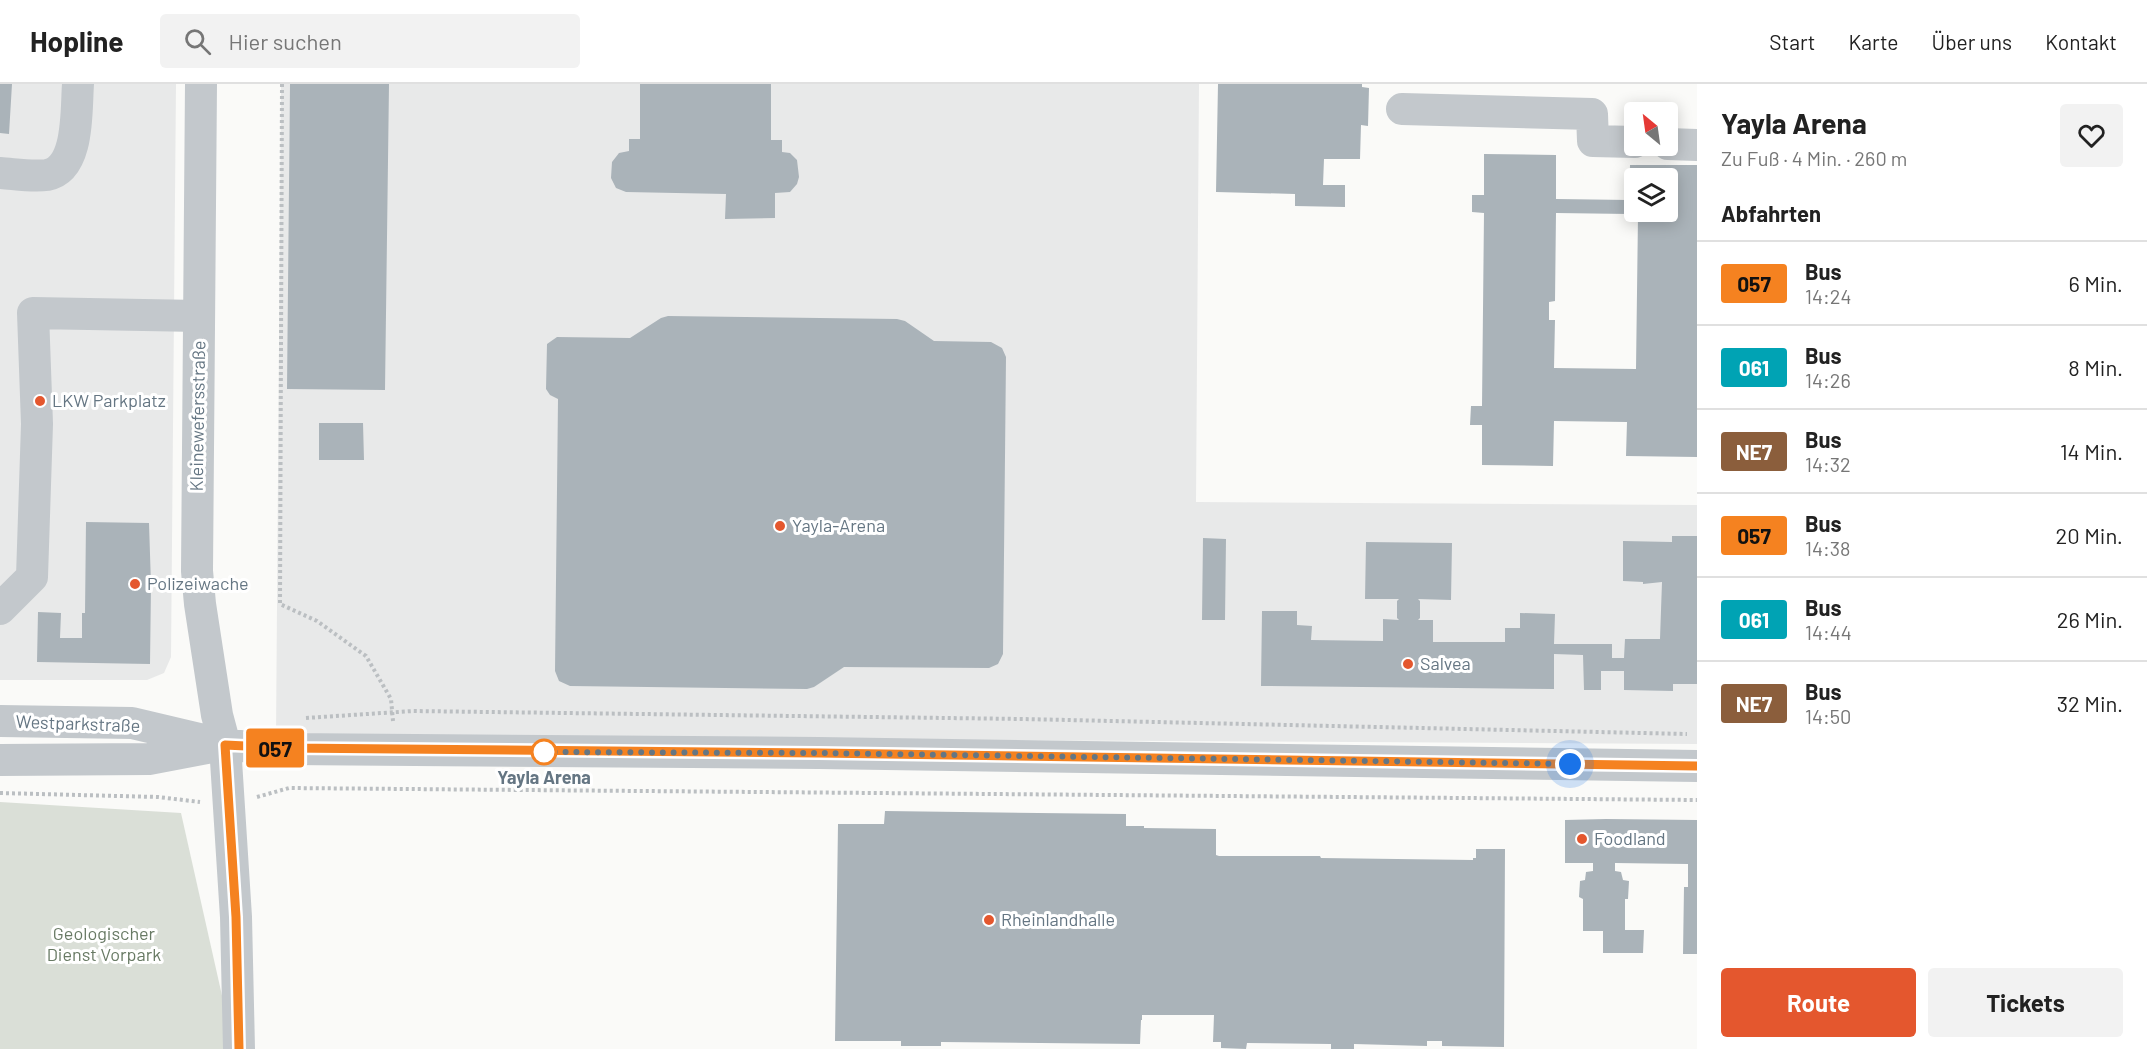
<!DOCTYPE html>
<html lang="de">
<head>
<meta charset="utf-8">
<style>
	:root { --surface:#fff; --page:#f2f2f2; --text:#222; --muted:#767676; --line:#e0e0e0; --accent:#e4572e }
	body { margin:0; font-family:Barlow,sans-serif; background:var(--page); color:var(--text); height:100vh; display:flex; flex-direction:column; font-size:22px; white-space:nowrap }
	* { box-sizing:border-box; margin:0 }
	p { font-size:20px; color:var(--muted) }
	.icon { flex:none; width:33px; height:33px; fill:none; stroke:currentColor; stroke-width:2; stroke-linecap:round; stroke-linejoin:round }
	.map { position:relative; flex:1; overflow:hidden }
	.sheet { display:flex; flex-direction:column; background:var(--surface); width:450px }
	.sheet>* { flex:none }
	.badge { padding:0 12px; border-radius:4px; font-size:21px; line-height:39px }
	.needle { width:39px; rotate:331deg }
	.controls { position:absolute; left:1624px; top:18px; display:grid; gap:12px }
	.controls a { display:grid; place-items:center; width:54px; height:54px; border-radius:6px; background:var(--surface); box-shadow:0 3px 15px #0003; font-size:30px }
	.you { position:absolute; width:30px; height:30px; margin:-15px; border:4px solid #fff; border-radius:50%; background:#1a73e8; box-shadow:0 0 0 9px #1a73e833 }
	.map>.badge { position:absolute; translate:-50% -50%; box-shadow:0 0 0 3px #fff }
	h2 { padding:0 24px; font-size:22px; line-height:54px }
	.round { display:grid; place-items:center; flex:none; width:63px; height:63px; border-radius:6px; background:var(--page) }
	.head { display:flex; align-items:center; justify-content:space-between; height:102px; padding:0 24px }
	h1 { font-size:28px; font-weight:700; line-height:45px }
	.action { display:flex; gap:12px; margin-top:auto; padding:12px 24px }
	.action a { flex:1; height:69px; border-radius:6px; background:var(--accent); color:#fff; font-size:24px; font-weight:700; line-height:69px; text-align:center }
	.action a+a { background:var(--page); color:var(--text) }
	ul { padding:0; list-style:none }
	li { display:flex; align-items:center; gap:18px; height:84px; padding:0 24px; border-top:2px solid var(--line) }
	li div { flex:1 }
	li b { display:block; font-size:22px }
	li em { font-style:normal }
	li .badge { min-width:66px; font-weight:700; text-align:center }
	header { display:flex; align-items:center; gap:36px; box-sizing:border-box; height:84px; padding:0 30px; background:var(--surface); border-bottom:2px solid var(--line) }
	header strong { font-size:28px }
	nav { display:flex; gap:33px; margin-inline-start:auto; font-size:21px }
	.search { width:420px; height:54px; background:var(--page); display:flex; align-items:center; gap:15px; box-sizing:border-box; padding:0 21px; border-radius:6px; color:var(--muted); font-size:22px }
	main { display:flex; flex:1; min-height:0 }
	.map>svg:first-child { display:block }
	.built { fill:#e8e9e9 }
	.green { fill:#dadfd7 }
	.building { fill:#aab3b9; fill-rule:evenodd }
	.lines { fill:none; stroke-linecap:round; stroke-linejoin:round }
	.path { stroke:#bbbfc2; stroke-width:4; stroke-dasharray:3 3; stroke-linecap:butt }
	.minor { stroke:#c3c8cc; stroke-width:32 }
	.line-casing { stroke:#fff; stroke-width:14 }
	.line { stroke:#f58220; stroke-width:9 }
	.walk { stroke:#657683; stroke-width:6; stroke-dasharray:0 10.8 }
	.poi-dot { fill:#e4572e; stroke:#fff; stroke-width:2 }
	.stop-dot { fill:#fff; stroke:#f58220; stroke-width:3 }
	.labels { text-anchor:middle; stroke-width:6; stroke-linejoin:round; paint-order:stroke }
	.poi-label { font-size:18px; fill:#657683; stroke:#fff; text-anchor:start }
	.street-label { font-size:18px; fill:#657683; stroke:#fff }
	.stop-label { font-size:18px; font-weight:bold; fill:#657683; stroke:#fff }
	.park-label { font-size:18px; fill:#687a64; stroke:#fff }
</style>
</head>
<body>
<header>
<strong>Hopline</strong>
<div class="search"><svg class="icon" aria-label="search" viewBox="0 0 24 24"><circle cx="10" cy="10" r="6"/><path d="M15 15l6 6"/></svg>Hier suchen</div>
<nav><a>Start</a><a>Karte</a><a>Über uns</a><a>Kontakt</a></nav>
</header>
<main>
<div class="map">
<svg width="1697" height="965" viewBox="0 0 1697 965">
	<rect width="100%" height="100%" fill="#fafaf8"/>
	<path class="built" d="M0,0H176L171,573L164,589L147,596H0Z
		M281,0H1199L1196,418L1697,421V660L276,652Z"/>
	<path class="green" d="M0,718L181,729L234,965H0Z"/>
	<path class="building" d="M0,0H12L9,50L0,49Z
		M290,0H389L385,306L287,305Z
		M640,0H771V56H782V68L790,69L797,76L799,93L797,100L790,108L775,109V134L725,135L726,110L626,108L616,104L611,94L612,78L619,69L629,67V55H640Z
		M1218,0H1362V3L1369,4L1368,42L1361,41L1360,75H1324L1323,101H1345V123L1295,122V110L1216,108Z
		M1484,70L1556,71V115L1629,116L1630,81H1697V373L1626,372L1627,338L1554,337L1553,382L1482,381V341H1470L1471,322H1482L1484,129L1472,128V111H1484ZM1635,94H1668V128H1635ZM1556,129L1629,130V132H1638L1636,285L1554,284L1555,236H1549V218L1555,217Z
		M668,232L897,235L905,237L934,257L991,258L1002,264L1006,273L1003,570L998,580L989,584L844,583L814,603L807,605L570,602L559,597L555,587L558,315L550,311L546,305L547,260L557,253L630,254L661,234Z
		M319,339H363L364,376H319Z
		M86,438L149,439L151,501L150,580L37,578L38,528L61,529L60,554H82V529H85Z
		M1672,452H1697V600H1673V607L1624,606V587H1601V606H1584L1583,571L1554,570V605L1261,602L1262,527H1297V541L1312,542L1311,556L1383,557V535L1399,536L1397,534V517L1399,515H1365L1366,458L1452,459L1451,516L1418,515L1420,517V534L1418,536H1433V558H1505V544H1520V529L1555,530L1554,560H1612V574H1624L1625,555H1660L1662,498L1643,500V498L1623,497V457L1672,458Z
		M1203,454L1226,455L1225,536H1202Z
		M885,727L1126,730V742H1144V744L1216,745V771L1219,772H1320L1321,774L1473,776V774H1476V765H1505L1504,963L1442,962V957H1427V962L1354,960V965H1331V960L1247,959L1246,965L1221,964V958H1213L1214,931H1142V936H1141L1140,960L941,958V962H901V957H835L838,740H884Z
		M1606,735L1697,736V870H1683L1684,803H1688V780L1615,779V787L1621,788L1623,796L1629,797L1628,815H1625V846H1644L1643,869H1603V847H1583V815L1579,813L1580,797L1585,796L1586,788L1593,787V779H1565V736Z"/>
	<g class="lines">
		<path class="path" d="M282,0L280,520L317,537L366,572L391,615L393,637
			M306,634L413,627L1023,635L1687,650
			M0,709L158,713L200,718
			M257,713L289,704L1697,716"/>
		<path class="minor" d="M201,0L197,487L200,520L217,631L225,661L236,833L239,965
			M1402,25L1592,30L1593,57L1635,58
			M1668,60L1697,61
			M0,89C15,90 32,93 47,91C80,85 76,25 78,0
			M0,525L32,493L37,340L33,229L199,232
			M0,637L132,639L225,661L287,665L819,669L1697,682
			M0,676L149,675L212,663"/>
	</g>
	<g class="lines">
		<g class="line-casing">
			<path id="line" d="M239,965L236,833L225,661L287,664L819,669L1697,682"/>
		</g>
		<use href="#line" class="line"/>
		<path class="walk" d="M544,668L819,669L1570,680"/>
	</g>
	<g class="poi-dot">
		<circle cx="40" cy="317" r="6"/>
		<circle cx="780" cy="442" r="6"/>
		<circle cx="135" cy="500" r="6"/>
		<circle cx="1408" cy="580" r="6"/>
		<circle cx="1582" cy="755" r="6"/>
		<circle cx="989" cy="836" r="6"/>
	</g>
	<circle class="stop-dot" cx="544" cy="668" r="12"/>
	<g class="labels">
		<g class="poi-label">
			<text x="52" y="323">LKW Parkplatz</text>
			<text x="792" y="448">Yayla-Arena</text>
			<text x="147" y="506">Polizeiwache</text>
			<text x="1420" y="586">Salvea</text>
			<text x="1594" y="761">Foodland</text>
			<text x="1001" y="842">Rheinlandhalle</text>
		</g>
		<g class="street-label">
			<text transform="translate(198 332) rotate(-89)" y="6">Kleinewefersstraße</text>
			<text transform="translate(78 640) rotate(2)" y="6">Westparkstraße</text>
		</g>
		<g class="stop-label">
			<text x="544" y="700">Yayla Arena</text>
		</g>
		<g class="park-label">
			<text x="104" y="856">Geologischer<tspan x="104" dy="21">Dienst Vorpark</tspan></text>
		</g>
	</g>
</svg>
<div class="controls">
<a><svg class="needle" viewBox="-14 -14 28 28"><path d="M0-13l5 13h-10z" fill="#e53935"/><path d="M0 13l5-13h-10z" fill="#767676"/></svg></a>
<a><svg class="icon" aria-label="layers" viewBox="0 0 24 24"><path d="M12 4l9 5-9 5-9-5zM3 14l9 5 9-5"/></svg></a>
</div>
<div class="you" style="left:1570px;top:680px"></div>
<b class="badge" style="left:275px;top:664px;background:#f58220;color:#111">057</b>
</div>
<section class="sheet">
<div class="head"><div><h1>Yayla Arena</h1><p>Zu Fuß · 4 Min. · 260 m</p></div><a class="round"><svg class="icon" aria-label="heart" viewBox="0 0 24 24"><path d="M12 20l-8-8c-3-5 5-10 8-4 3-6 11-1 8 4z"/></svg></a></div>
<h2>Abfahrten</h2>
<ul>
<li><span class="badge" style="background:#f58220;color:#111">057</span><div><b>Bus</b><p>14:24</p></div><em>6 Min.</em></li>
<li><span class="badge" style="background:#00a3b4;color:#fff">061</span><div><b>Bus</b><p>14:26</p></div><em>8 Min.</em></li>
<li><span class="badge" style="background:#8b5e3c;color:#fff">NE7</span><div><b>Bus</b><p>14:32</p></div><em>14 Min.</em></li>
<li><span class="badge" style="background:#f58220;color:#111">057</span><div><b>Bus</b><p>14:38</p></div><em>20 Min.</em></li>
<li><span class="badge" style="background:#00a3b4;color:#fff">061</span><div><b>Bus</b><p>14:44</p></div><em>26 Min.</em></li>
<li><span class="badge" style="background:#8b5e3c;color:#fff">NE7</span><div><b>Bus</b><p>14:50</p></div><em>32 Min.</em></li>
</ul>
<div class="action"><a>Route</a><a>Tickets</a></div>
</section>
</main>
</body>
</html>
